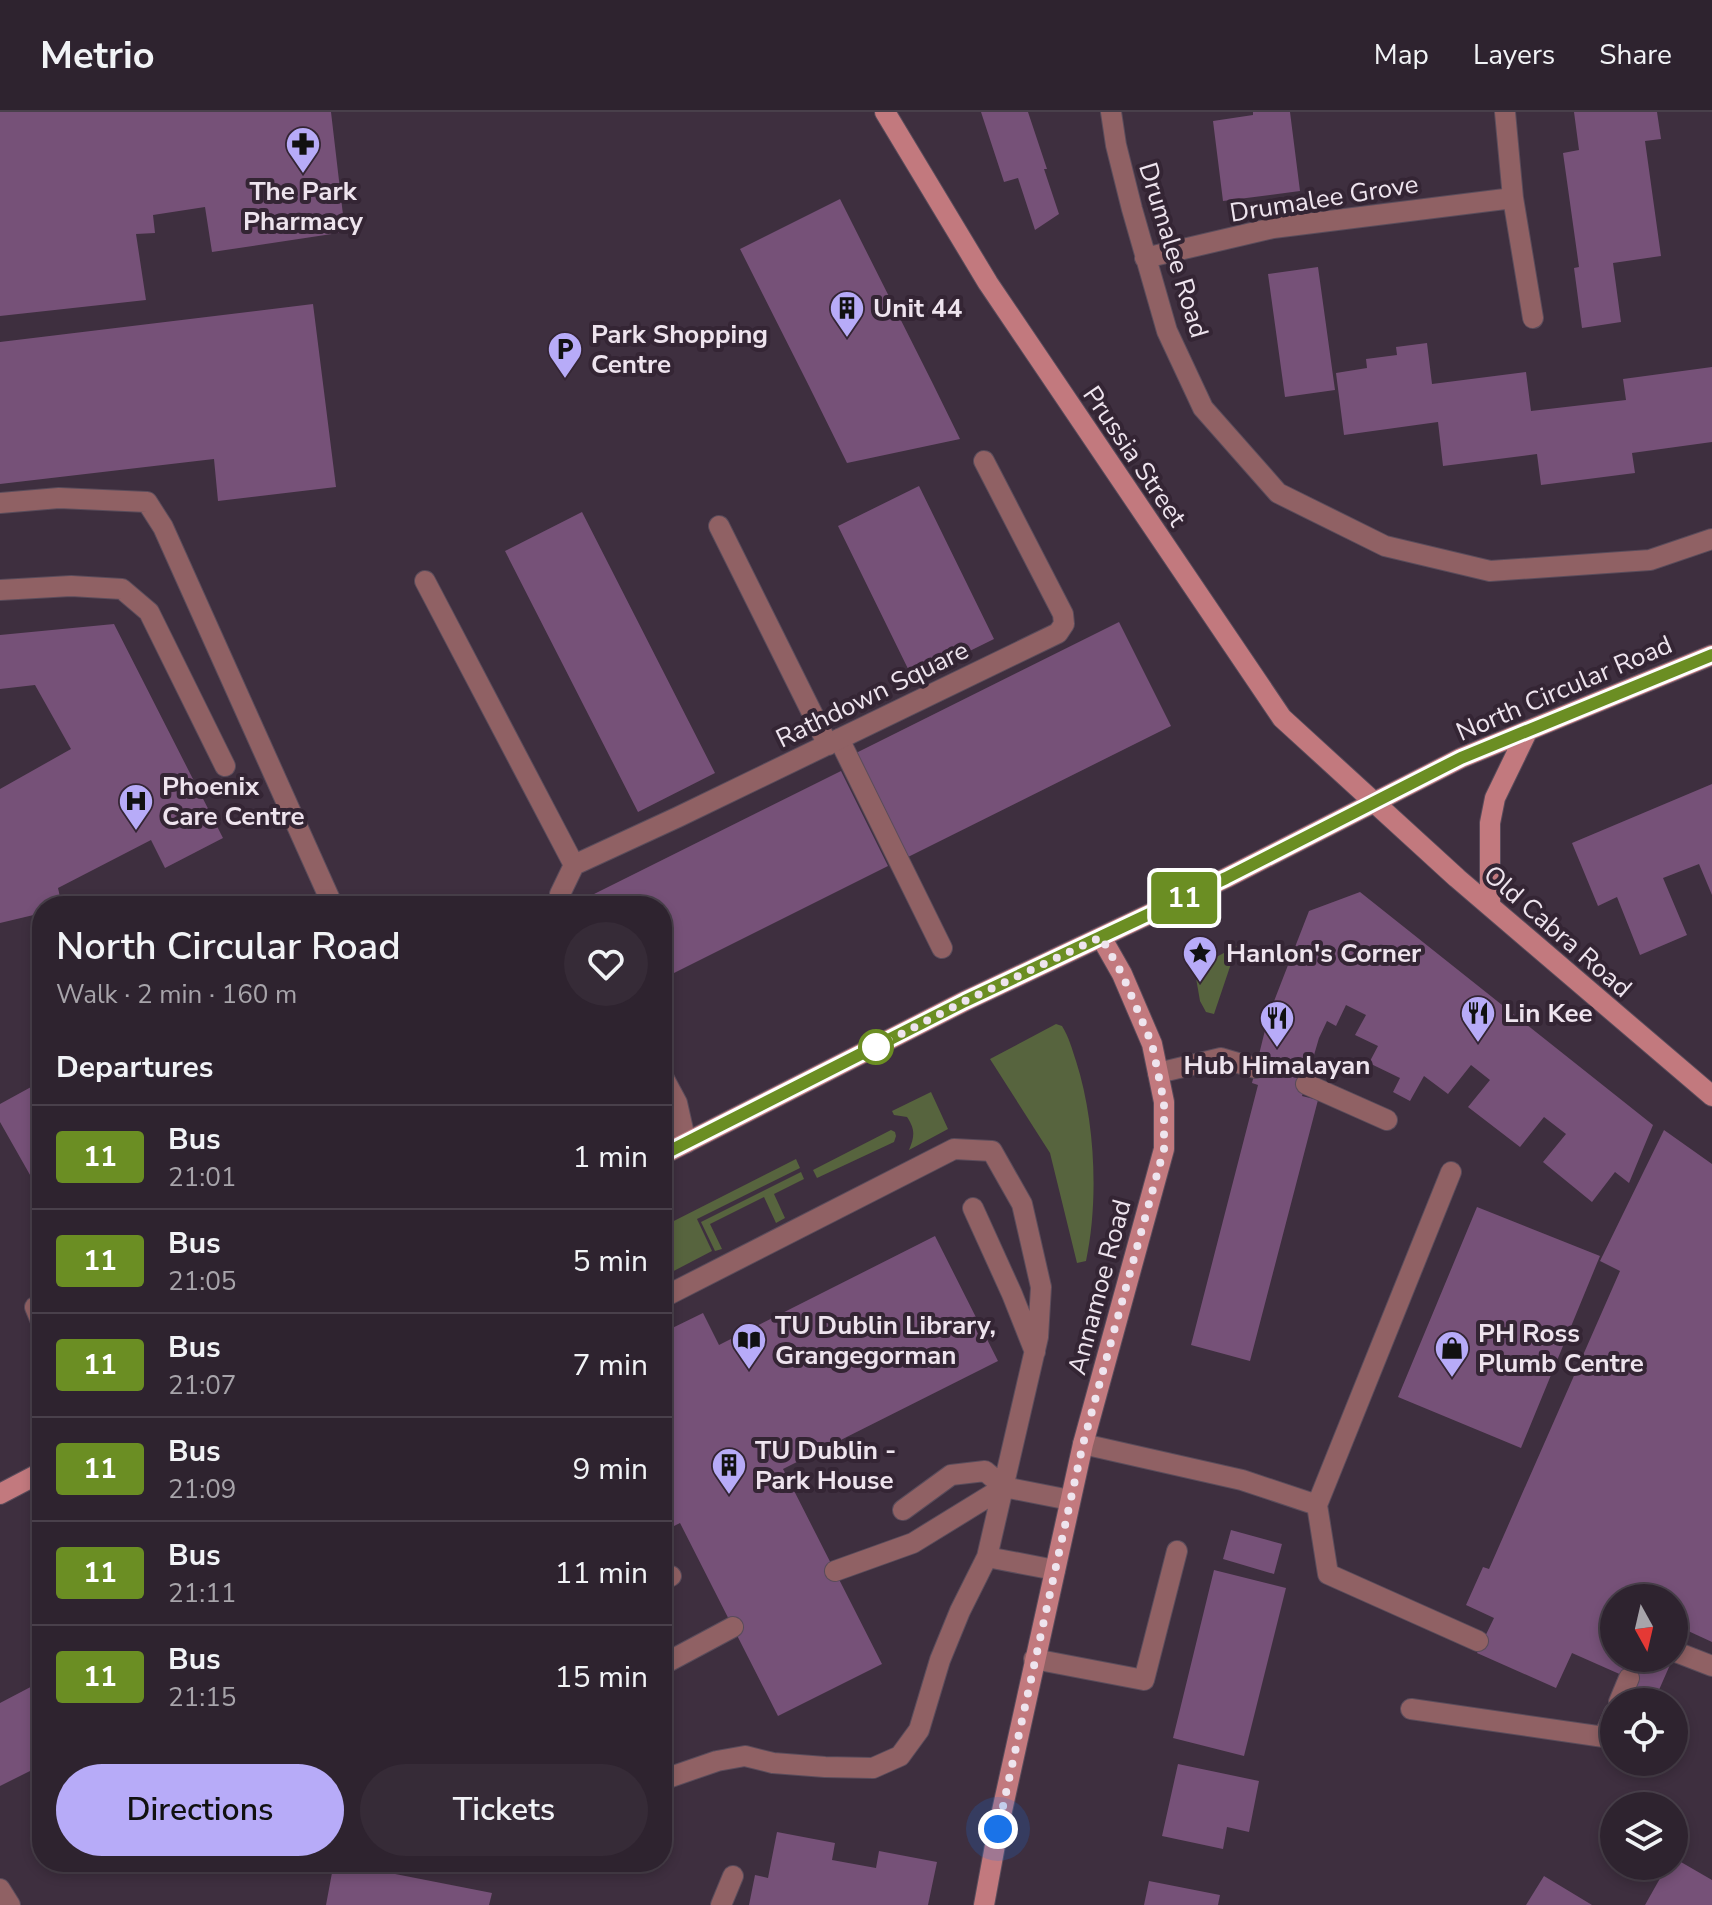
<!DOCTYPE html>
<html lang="en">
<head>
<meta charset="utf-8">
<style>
	:root { --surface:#2e232f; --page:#362b37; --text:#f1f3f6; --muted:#a7a4aa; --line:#49404b; --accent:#b7abf8 }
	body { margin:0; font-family:"Nunito Sans",sans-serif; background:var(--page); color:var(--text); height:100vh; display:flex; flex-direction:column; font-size:30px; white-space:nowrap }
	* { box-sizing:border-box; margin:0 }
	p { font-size:26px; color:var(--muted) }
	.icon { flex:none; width:44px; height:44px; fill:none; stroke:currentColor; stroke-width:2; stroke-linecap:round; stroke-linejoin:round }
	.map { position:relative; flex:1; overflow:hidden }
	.details { position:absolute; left:32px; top:784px; width:640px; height:976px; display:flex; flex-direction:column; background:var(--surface); border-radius:32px; box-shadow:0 4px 12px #0003,0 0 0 2px var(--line) }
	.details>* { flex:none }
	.badge { padding:0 16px; border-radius:6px; font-size:28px; line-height:52px }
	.needle { width:52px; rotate:172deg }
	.controls { position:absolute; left:1600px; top:1472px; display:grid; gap:16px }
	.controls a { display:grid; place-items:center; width:88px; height:88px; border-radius:50%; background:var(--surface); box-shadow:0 4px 12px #0003,0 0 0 2px var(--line); font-size:40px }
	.you { position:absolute; width:40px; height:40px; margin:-20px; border:6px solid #fff; border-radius:50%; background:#1a73e8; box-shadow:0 0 0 12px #1a73e833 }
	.map>.badge { position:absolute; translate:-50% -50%; box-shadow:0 0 0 4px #fff }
	h2 { padding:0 24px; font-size:30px; line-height:72px }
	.round { display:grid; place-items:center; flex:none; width:84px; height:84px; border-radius:42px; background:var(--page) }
	.overview { display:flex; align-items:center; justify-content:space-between; height:136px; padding:0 24px }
	h1 { font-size:38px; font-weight:600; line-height:60px }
	.cta { display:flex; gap:16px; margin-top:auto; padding:16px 24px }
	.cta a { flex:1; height:92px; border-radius:48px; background:var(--accent); color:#111; font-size:32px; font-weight:600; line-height:92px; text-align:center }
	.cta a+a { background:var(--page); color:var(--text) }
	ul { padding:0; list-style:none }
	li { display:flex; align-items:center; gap:24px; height:104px; padding:0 24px; border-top:2px solid var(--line) }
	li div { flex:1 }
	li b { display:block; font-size:30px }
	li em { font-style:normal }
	li .badge { min-width:88px; font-weight:700; text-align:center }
	header { display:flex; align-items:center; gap:48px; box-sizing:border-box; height:112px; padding:0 40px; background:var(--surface); border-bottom:2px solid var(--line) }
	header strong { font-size:38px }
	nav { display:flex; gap:44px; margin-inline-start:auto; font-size:28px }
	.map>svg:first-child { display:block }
	.green { fill:#57643e }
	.building { fill:#765178 }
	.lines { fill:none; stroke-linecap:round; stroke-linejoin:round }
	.lane-casing { stroke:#5a4c5b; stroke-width:22 }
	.street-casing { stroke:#5a4c5b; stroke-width:22 }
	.secondary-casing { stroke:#5a4c5b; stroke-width:22 }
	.lane { stroke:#906164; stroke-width:20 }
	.street { stroke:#906164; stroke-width:20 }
	.secondary { stroke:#c2797e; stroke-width:20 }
	.line-casing { stroke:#fff; stroke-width:18 }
	.line { stroke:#6b8e23; stroke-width:12 }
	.walk { stroke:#eee4ee; stroke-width:8; stroke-dasharray:0 14.4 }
	.stop-dot { fill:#fff; stroke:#6b8e23; stroke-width:4 }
	.labels { text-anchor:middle; stroke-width:8; stroke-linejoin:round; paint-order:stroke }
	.poi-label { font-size:26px; font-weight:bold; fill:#eee4ee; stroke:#342534; text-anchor:start }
	.street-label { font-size:26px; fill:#eee4ee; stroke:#342534 }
</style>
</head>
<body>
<header>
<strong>Metrio</strong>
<nav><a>Map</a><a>Layers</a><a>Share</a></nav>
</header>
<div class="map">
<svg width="1712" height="1793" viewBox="0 0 1712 1793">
	<rect width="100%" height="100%" fill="#3e2f3f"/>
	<path class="green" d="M1237,834L1214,902L1206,900L1200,889L1195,860L1205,851Z
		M1056,912L1062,914C1069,925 1072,937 1076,949C1095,1008 1099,1088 1086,1149L1077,1151L1050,1041L990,947Z
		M931,980L948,1017L909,1038C915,1024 915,1017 907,1005L894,1003L892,999Z
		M891,1018L895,1020L896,1024L894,1030L817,1066L813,1058Z
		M796,1047L800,1056L697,1107L712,1139L666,1163L662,1154V1115Z
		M801,1060L804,1067L774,1082L785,1106L776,1111L764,1085L710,1112L722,1137L715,1139L701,1110Z"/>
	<path class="building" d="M0,0H331L345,120L212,140L205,95L153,103L155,121L136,122L146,188L0,204Z
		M981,0H1028L1047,57H1044L1059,102L1035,118L1018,66L1004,70Z
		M1253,0H1290L1300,79L1223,89L1213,9L1253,3Z
		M1574,0H1657L1661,27L1645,29L1661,144L1613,151L1621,210L1582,216L1574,156L1579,155L1563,41L1579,38Z
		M840,87L932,270L960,327L847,351L809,274L740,137Z
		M1318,155L1335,278L1285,285L1268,162Z
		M313,192L336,375L218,389L214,347L0,372V230Z
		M1427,231L1432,272L1526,260L1531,299L1626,288L1623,267L1712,255V330L1632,341L1635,361L1541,373L1537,342L1443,354L1438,310L1344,323L1336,261L1367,256L1366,247L1397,243L1396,235Z
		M919,374L994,527L913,567L838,414Z
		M582,400L715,661L638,700L505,439Z
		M1119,510L1171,614L906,746L854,642Z
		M114,512L223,726L165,756L151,728L58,776L62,794H42V801L0,811V677L71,637L35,573L0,577V523Z
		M841,659L888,754L662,867V794H580L578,790Z
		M1712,672V783L1699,752L1663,766L1687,823L1640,843L1617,785L1598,794L1572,731Z
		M1360,780L1653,1013L1629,1071L1615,1060L1592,1090L1543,1050L1566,1022L1544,1005L1520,1035L1468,995L1490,968L1471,953L1448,982L1424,964L1410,989L1393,980L1400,966L1369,951L1378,934L1355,923L1366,903L1346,893L1336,914L1327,909L1319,926L1302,984L1318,988L1250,1249L1191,1233L1258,973L1252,971L1269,902L1309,799Z
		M42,969V1075L38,1077L0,1010V992Z
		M1664,1018L1712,1052V1530L1686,1518L1674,1545V1486H1614V1546H1673L1655,1587L1629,1577L1633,1568L1572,1541L1556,1576L1477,1541L1494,1506L1466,1493L1483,1455L1489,1457L1620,1159L1600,1149Z
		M1477,1095L1600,1144L1521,1336L1398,1285Z
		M935,1124L998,1249L783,1357L882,1552L778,1604L680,1411L662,1420V1262L666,1260L662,1253V1221L703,1201L719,1233Z
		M1231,1418L1282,1432L1274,1462L1223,1447Z
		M1214,1458L1286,1476L1244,1644L1173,1626Z
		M42,1569V1653L0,1674V1591Z
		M1178,1652L1259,1669L1249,1720L1227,1715L1223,1737L1162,1724Z
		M777,1720L835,1731L832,1748L876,1756L879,1739L937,1750L928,1793H749L755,1763L768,1766Z
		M1674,1746L1712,1768V1793H1645L1667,1754H1674Z
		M334,1750L492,1781L489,1793H326Z
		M1544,1764L1592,1793H1526Z
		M1149,1769L1220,1783L1218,1793H1144Z"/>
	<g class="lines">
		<g class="lane-casing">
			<path id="lane" d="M0,391L59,386L147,390L163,415L333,794
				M0,478L71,474L122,477L149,500L225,654
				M839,627L942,836
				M1158,961L1221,946L1255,956
				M1306,972L1387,1008
				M973,1096L1012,1182L1035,1240
				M662,1186L954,1037L992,1039L1022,1092L1041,1175L1038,1225L987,1445L960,1499L940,1548L919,1618L900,1644L873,1656L825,1655L773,1651L745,1644L717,1649L662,1668
				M35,1195L42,1212
				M1083,1332L1242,1368L1317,1393L1328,1462L1478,1529
				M1317,1393L1451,1060
				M903,1398L951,1363L985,1359L1004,1375L1070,1388
				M987,1445L1055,1458
				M835,1459L913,1431L1004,1375
				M662,1469L671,1464
				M1676,1540L1712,1554
				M662,1553L733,1515
				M1619,1590L1629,1566
				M1411,1597L1604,1625L1614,1601
				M0,1777L10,1793
				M721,1793L733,1764"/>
		</g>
		<g class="street-casing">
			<path id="street" d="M1111,0L1116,33L1132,97L1167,219L1203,296L1278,381L1385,434L1490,459L1650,448L1712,427
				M1505,0L1513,86L1533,206
				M1145,146L1273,116L1513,86
				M719,414L828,633
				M425,469L574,753
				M563,794L560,782L574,753L678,705L1058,521L1064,512L1063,502L984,349
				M662,963L677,991L686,1031
				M1034,1547L1144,1568L1177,1439"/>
		</g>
		<g class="secondary-casing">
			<path id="secondary" d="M885,0L988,171L1282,606L1457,766L1712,984
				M1490,794V711L1495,686L1527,620
				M662,1043L965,889L1226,766L1461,646L1712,543
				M0,1382L42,1360
				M984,1793L998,1717L1083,1332L1164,1037V990L1152,932L1122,862L1101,825"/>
		</g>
		<use href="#lane" class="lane"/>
		<use href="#street" class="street"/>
		<use href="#secondary" class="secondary"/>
	</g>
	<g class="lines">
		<g class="line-casing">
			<path id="line" d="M662,1043L965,889L1226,766L1461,646L1712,543"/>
		</g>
		<use href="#line" class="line"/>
		<path class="walk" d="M876,935L965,889L1101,825L1122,862L1152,932L1164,990V1037L1083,1332L998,1717"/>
	</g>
	<defs>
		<g id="pharmacy-pin" transform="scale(1.8)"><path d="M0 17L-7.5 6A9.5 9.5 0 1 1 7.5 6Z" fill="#b7abf8" stroke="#342534"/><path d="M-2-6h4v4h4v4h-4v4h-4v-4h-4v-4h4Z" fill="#111"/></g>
		<g id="building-pin" transform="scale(1.8)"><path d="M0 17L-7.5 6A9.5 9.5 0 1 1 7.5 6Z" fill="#b7abf8" stroke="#342534"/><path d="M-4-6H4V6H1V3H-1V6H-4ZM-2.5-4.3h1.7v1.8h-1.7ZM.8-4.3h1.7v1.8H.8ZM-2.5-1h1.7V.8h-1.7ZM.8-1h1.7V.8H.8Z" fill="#111"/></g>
		<g id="parking-pin" transform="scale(1.8)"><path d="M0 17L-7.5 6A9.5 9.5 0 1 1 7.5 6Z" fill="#b7abf8" stroke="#342534"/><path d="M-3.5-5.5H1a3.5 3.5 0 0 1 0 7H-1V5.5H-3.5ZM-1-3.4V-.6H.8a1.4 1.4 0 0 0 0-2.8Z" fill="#111"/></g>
		<g id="hospital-pin" transform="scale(1.8)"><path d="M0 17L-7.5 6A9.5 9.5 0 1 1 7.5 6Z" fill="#b7abf8" stroke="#342534"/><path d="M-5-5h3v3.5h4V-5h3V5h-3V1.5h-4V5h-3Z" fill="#111"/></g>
		<g id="sight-pin" transform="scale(1.8)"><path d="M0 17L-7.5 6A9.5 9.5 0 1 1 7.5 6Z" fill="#b7abf8" stroke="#342534"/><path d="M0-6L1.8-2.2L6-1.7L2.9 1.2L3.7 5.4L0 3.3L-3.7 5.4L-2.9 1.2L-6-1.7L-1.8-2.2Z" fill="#111"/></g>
		<g id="restaurant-pin" transform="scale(1.8)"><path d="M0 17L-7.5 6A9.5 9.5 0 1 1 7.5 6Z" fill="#b7abf8" stroke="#342534"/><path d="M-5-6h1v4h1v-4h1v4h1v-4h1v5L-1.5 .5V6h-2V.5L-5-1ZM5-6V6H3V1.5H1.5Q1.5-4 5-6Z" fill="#111"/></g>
		<g id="library-pin" transform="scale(1.8)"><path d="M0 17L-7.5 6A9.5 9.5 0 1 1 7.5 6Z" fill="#b7abf8" stroke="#342534"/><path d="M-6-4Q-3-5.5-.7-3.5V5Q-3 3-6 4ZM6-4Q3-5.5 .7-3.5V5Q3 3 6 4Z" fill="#111"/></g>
		<g id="shop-pin" transform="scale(1.8)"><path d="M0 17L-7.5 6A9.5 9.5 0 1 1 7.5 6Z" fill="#b7abf8" stroke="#342534"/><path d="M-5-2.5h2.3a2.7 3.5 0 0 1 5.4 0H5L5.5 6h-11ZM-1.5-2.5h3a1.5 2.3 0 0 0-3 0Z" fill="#111"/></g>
	</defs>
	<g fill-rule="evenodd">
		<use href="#pharmacy-pin" x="303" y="32"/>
		<use href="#building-pin" x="847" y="196"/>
		<use href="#parking-pin" x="565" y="237"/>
		<use href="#hospital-pin" x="136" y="689"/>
		<use href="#sight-pin" x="1200" y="841"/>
		<use href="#restaurant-pin" x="1478" y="901"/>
		<use href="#restaurant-pin" x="1277" y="906"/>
		<use href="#library-pin" x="749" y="1228"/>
		<use href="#shop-pin" x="1452" y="1236"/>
		<use href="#building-pin" x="729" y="1353"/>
	</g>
	<circle class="stop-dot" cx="876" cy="935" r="16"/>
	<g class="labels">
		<g class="poi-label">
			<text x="303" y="88" text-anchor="middle">The Park<tspan x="303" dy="30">Pharmacy</tspan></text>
			<text x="873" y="205">Unit 44</text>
			<text x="591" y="231">Park Shopping<tspan x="591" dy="30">Centre</tspan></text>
			<text x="162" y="683">Phoenix<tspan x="162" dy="30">Care Centre</tspan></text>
			<text x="1226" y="850">Hanlon's Corner</text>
			<text x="1504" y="910">Lin Kee</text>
			<text x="1277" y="962" text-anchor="middle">Hub Himalayan</text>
			<text x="775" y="1222">TU Dublin Library,<tspan x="775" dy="30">Grangegorman</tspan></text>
			<text x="1478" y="1230">PH Ross<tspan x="1478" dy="30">Plumb Centre</tspan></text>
			<text x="755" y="1347">TU Dublin -<tspan x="755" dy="30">Park House</tspan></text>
		</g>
		<g class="street-label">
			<text transform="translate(1324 86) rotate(-9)" y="9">Drumalee Grove</text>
			<text transform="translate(1174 138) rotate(73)" y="9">Drumalee Road</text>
			<text transform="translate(1135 344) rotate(56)" y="9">Prussia Street</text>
			<text transform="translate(1564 576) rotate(-23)" y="9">North Circular Road</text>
			<text transform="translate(872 582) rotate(-26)" y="9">Rathdown Square</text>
			<text transform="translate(1558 819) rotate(41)" y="9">Old Cabra Road</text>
			<text transform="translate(1099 1175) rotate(-75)" y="9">Annamoe Road</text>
		</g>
	</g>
</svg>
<div class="controls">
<a><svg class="needle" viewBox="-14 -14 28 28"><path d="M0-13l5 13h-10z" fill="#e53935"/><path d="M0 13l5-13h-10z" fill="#a7a4aa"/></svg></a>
<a><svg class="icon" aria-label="locate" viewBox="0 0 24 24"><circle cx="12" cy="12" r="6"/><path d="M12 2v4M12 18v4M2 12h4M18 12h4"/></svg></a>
<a><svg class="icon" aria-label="layers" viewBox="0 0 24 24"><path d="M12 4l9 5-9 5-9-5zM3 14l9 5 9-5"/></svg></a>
</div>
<div class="you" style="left:998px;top:1717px"></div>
<b class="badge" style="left:1184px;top:786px;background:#6b8e23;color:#fff">11</b>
<section class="details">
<div class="overview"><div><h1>North Circular Road</h1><p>Walk · 2 min · 160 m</p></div><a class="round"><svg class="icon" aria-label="heart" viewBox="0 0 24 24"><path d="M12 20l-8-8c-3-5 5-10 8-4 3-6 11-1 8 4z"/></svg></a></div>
<h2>Departures</h2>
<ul>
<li><span class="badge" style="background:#6b8e23;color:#fff">11</span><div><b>Bus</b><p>21:01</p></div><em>1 min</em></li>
<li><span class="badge" style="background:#6b8e23;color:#fff">11</span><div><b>Bus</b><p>21:05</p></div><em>5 min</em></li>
<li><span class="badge" style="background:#6b8e23;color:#fff">11</span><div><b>Bus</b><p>21:07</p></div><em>7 min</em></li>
<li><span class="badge" style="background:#6b8e23;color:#fff">11</span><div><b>Bus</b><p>21:09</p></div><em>9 min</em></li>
<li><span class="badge" style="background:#6b8e23;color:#fff">11</span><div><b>Bus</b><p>21:11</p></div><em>11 min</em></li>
<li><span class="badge" style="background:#6b8e23;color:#fff">11</span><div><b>Bus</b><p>21:15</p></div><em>15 min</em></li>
</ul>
<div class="cta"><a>Directions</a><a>Tickets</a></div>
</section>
</div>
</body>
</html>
